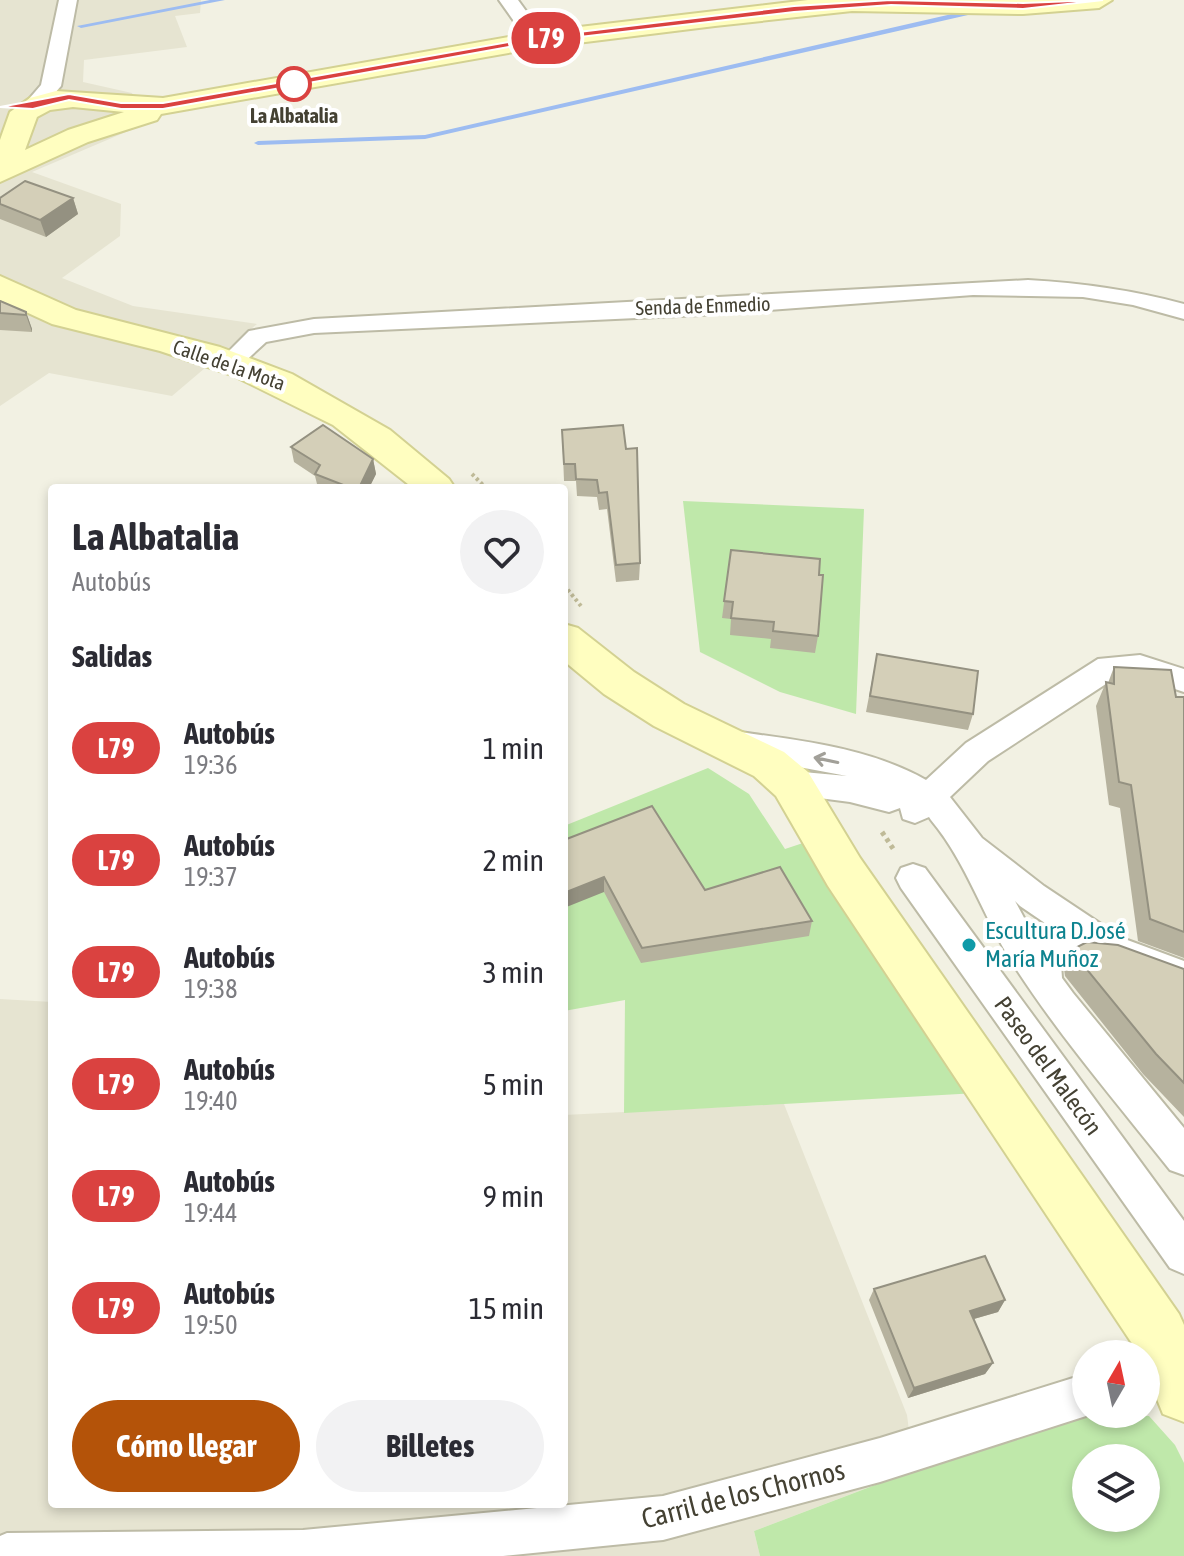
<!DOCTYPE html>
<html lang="es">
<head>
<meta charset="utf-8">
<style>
	:root { --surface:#fff; --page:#f2f2f3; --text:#2b2b33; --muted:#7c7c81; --accent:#b45309 }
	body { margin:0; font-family:"Asap Condensed",sans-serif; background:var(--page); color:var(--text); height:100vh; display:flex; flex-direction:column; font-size:30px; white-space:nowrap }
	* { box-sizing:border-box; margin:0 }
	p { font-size:26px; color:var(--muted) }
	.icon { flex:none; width:44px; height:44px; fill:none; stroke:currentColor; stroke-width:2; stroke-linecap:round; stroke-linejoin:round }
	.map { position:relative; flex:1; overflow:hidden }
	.side { position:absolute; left:48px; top:484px; width:520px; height:1024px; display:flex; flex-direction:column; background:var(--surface); border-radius:8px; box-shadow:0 4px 12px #0003 }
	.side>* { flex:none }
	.badge { padding:0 16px; border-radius:26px; font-size:28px; line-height:52px }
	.needle { width:52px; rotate:9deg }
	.controls { position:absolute; left:1072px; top:1340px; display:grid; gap:16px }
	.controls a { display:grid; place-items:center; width:88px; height:88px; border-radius:50%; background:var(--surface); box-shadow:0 4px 12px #0003; font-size:40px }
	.map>.badge { position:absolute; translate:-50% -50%; box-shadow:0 0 0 4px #fff }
	h2 { padding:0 24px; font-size:30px; line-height:72px }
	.round { display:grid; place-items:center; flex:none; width:84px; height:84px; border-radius:42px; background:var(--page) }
	.head { display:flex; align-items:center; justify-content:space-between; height:136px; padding:0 24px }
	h1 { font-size:38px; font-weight:700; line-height:60px }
	.cta { display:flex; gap:16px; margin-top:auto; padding:16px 24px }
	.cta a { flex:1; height:92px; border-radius:48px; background:var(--accent); color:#fff; font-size:32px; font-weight:700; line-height:92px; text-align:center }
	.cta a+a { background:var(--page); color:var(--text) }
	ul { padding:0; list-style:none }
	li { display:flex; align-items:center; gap:24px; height:112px; padding:0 24px }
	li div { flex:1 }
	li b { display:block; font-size:30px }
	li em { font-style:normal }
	li .badge { min-width:88px; font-weight:700; text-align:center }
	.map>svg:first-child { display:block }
	.residential { fill:#e6e4d1 }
	.green { fill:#bfe8aa; fill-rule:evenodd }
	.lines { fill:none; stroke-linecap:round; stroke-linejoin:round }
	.stream { fill:#9dbcf1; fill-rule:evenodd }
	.street-casing { stroke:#bdbba6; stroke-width:4 }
	.secondary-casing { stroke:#d3d192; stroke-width:4 }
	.path-far1 { stroke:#bfba97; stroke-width:4; stroke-dasharray:3 3; stroke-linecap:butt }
	.path { stroke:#bfba97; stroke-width:5; stroke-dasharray:4 4; stroke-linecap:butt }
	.street { fill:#fff; fill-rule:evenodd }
	.secondary { fill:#fffec0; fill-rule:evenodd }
	.wall { fill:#b6b29e }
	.shaded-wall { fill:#949181 }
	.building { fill:#d4cfb8; stroke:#949181; stroke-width:2 }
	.oneway { stroke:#a2a099 }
	.line { fill:#da4240; stroke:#fff; stroke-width:2 }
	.stop-dot { fill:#fff; stroke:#da4240; stroke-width:4 }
	.culture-dot { fill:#0f9aa8; stroke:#fff; stroke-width:3 }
	.labels { text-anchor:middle; stroke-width:8; stroke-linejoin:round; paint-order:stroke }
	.far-stop-label { font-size:20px; font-weight:bold; fill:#444133; stroke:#fff }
	.far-street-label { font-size:20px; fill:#444133; stroke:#fff }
	.culture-label { font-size:24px; fill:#0d838f; stroke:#fff; text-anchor:start }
	.street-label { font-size:24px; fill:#444133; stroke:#fff }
	.near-street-label { font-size:28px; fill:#444133; stroke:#fff }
</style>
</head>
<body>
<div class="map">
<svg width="1184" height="1556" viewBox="0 0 1184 1556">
	<rect width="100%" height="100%" fill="#f2f1e3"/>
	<path class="residential" d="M0,0H201L200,13L175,16L187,47L84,60L83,82L132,93L147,123L32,172L121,204L120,236L62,278L133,306L257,324L172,396L49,373L0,406Z
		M0,999L52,1002V1504H564V1115L784,1104L907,1415L914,1470L754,1531L760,1556H0Z"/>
	<path class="green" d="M683,501L864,509L856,714L780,692L700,652Z
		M708,768L749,794L785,849L809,841L977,1093L624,1113L625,1000L564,1011V826Z
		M1086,1405V1414L1149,1416L1175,1445L1184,1463V1556H760L754,1531ZM1086,1458H1146V1518H1086Z"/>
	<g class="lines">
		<path class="stream" d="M210,0H225L81,28L77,26Z
			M965,11H968V15L425,139L258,145L254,143L258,141L425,135Z"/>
		<g class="street-casing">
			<path id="street" d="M59,0H77L61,86L40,110H26L23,106L41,85Z
				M499,0H518L547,40L544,44H530Z
				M1028,280C1082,283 1132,290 1184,304V319L1133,305L1083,297L973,295L701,315L314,333L266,342L239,367H221L218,362L249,331L314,319Z
				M1140,655L1184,669V692L1139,677L1115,678L988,761L950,797L982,838L1044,886L1122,938L1184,961V992C1148,980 1099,950 1061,964L1062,978L1073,993L1184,1128V1175L1170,1170C1116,1102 1060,1037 1013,964C983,917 967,863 931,820L929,817L915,823L903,819L900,808L889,812L850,802L781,793L776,784L781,775L792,771L847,776L740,756L729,753L724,744L729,735L740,732C802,741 870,748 926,780L966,743L1098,659ZM1015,901L1020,906L1061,934L1037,942Z
				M913,864L925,868L1184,1221V1274L1170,1268L901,888L896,878L901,868Z
				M1086,1374V1414H1091L1086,1416L880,1482L663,1540L503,1556H0V1536L7,1533L303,1530L663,1496L880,1438Z"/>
		</g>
		<g class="secondary-casing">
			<path id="secondary" d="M808,0H1112L1099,8L1023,14L852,11L715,26L537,48L161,114L157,120L88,142L0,182V140L10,112L30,98L56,91L163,98L537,32ZM73,107L124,112L68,130L25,150L37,117L50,110Z
				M0,276L76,310L220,347L292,374L390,430L449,479L455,488H413L333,425L232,375L160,351L52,324L0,300Z
				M564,624L578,628L634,672L684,704L784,752L808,772L860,858L1179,1314L1184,1325V1422L1163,1414L1146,1372V1354H1139L828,886L776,796L754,776L654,726L604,694L564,661Z"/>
		</g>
		<path class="path-far1" d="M472,474L486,488
			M564,585L581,606"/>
		<path class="path" d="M882,832L894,850"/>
		<use href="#street" class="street"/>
		<use href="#secondary" class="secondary"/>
	</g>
	<path class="wall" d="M0,198H73L78,214L46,237L0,219Z
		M0,301L26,312L32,329V332L0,330Z
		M623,425L640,563L639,580L616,582L607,509L599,510L597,497L577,496L576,481H564L562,430Z
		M291,447L373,459L376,474L369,488H318L315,476L294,462Z
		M731,550L818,636L815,653L770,648L771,639L730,635L731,619L722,618Z
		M877,654L973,714L968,730L866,712Z
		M1114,667L1176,697H1184V958L1138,941L1120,808L1109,805L1096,706L1106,682L1108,683Z
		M564,840L705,890L812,921L809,936L641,963L604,892Z
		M1075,948L1184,969V1117L1143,1074L1065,976L1064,969Z
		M874,1289L1005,1300L998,1312L974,1319L993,1363L985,1374L908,1398L869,1300Z"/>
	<path class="shaded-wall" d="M73,198L78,214L46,237L40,220Z
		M26,312L32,329V332L26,315Z
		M373,459L376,474L369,488H359Z
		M604,877V892L564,908V893Z
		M1005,1300L998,1312L963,1322L970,1311Z
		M993,1363L985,1374L908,1398L914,1388Z"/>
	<path class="building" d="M25,181L73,198L40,220L0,204V198Z
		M0,301L26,312V315L0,313Z
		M323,425L373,459L359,488H351L315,474L320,465L291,447Z
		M623,425L626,449L637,448L640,563L616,565L607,492L599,493L597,480L576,479L575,464H564L562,430Z
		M731,550L820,559L819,575H823L818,636L773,631L774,622L731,618L733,602L724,601Z
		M877,654L978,671L973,714L870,696Z
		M1114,667L1171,670L1176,697H1184V932L1150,919L1131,785L1119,782L1106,682L1114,684Z
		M652,806L705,890L780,867L812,921L642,948L604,877L564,893V840Z
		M1087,942L1118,945L1184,969V1083L1156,1054L1075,955V948Z
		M985,1256L1005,1300L970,1311L993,1363L914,1388L874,1289Z"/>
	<defs><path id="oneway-shaft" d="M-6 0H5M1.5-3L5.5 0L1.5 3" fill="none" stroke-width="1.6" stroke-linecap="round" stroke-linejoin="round" transform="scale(2)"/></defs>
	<use class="oneway" href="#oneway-shaft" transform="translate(826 760) rotate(-168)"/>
	<path class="line" d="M891,0L1023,3L1099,0H1103L1023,9L891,5L794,12L537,42L163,109H121L69,100L33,109L0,107L69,94L121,103H163L537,37L794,6Z"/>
	<circle class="stop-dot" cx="294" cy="84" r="16"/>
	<circle class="culture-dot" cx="969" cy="945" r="8"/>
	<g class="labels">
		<g class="far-stop-label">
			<text x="294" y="123">La Albatalia</text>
		</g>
		<g class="far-street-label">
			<text transform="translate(703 306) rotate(-2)" y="7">Senda de Enmedio</text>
			<text transform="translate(229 365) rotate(19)" y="7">Calle de la Mota</text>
		</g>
		<g class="culture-label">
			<text x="985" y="939">Escultura D.José<tspan x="985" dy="28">María Muñoz</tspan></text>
		</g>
		<g class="street-label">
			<text transform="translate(1048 1066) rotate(54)" y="8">Paseo del Malecón</text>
		</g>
		<g class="near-street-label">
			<text transform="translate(743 1494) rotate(-14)" y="10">Carril de los Chornos</text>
		</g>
	</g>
</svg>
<div class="controls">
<a><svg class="needle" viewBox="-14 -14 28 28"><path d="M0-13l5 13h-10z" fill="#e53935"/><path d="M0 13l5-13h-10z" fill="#7c7c81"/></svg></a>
<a><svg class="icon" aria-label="layers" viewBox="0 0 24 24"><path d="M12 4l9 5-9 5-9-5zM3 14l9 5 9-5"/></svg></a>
</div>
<b class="badge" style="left:546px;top:38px;background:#da4240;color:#fff">L79</b>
<section class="side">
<div class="head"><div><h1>La Albatalia</h1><p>Autobús</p></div><a class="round"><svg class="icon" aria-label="heart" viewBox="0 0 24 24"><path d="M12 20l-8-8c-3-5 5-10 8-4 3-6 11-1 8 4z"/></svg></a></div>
<h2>Salidas</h2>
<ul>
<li><span class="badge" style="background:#da4240;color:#fff">L79</span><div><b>Autobús</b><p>19:36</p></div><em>1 min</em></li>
<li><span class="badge" style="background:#da4240;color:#fff">L79</span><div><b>Autobús</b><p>19:37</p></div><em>2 min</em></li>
<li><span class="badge" style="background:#da4240;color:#fff">L79</span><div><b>Autobús</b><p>19:38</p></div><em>3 min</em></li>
<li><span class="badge" style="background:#da4240;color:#fff">L79</span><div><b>Autobús</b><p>19:40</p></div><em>5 min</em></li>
<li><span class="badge" style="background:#da4240;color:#fff">L79</span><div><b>Autobús</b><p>19:44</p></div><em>9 min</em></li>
<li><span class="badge" style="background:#da4240;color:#fff">L79</span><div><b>Autobús</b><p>19:50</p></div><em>15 min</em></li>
</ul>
<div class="cta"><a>Cómo llegar</a><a>Billetes</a></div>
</section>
</div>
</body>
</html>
